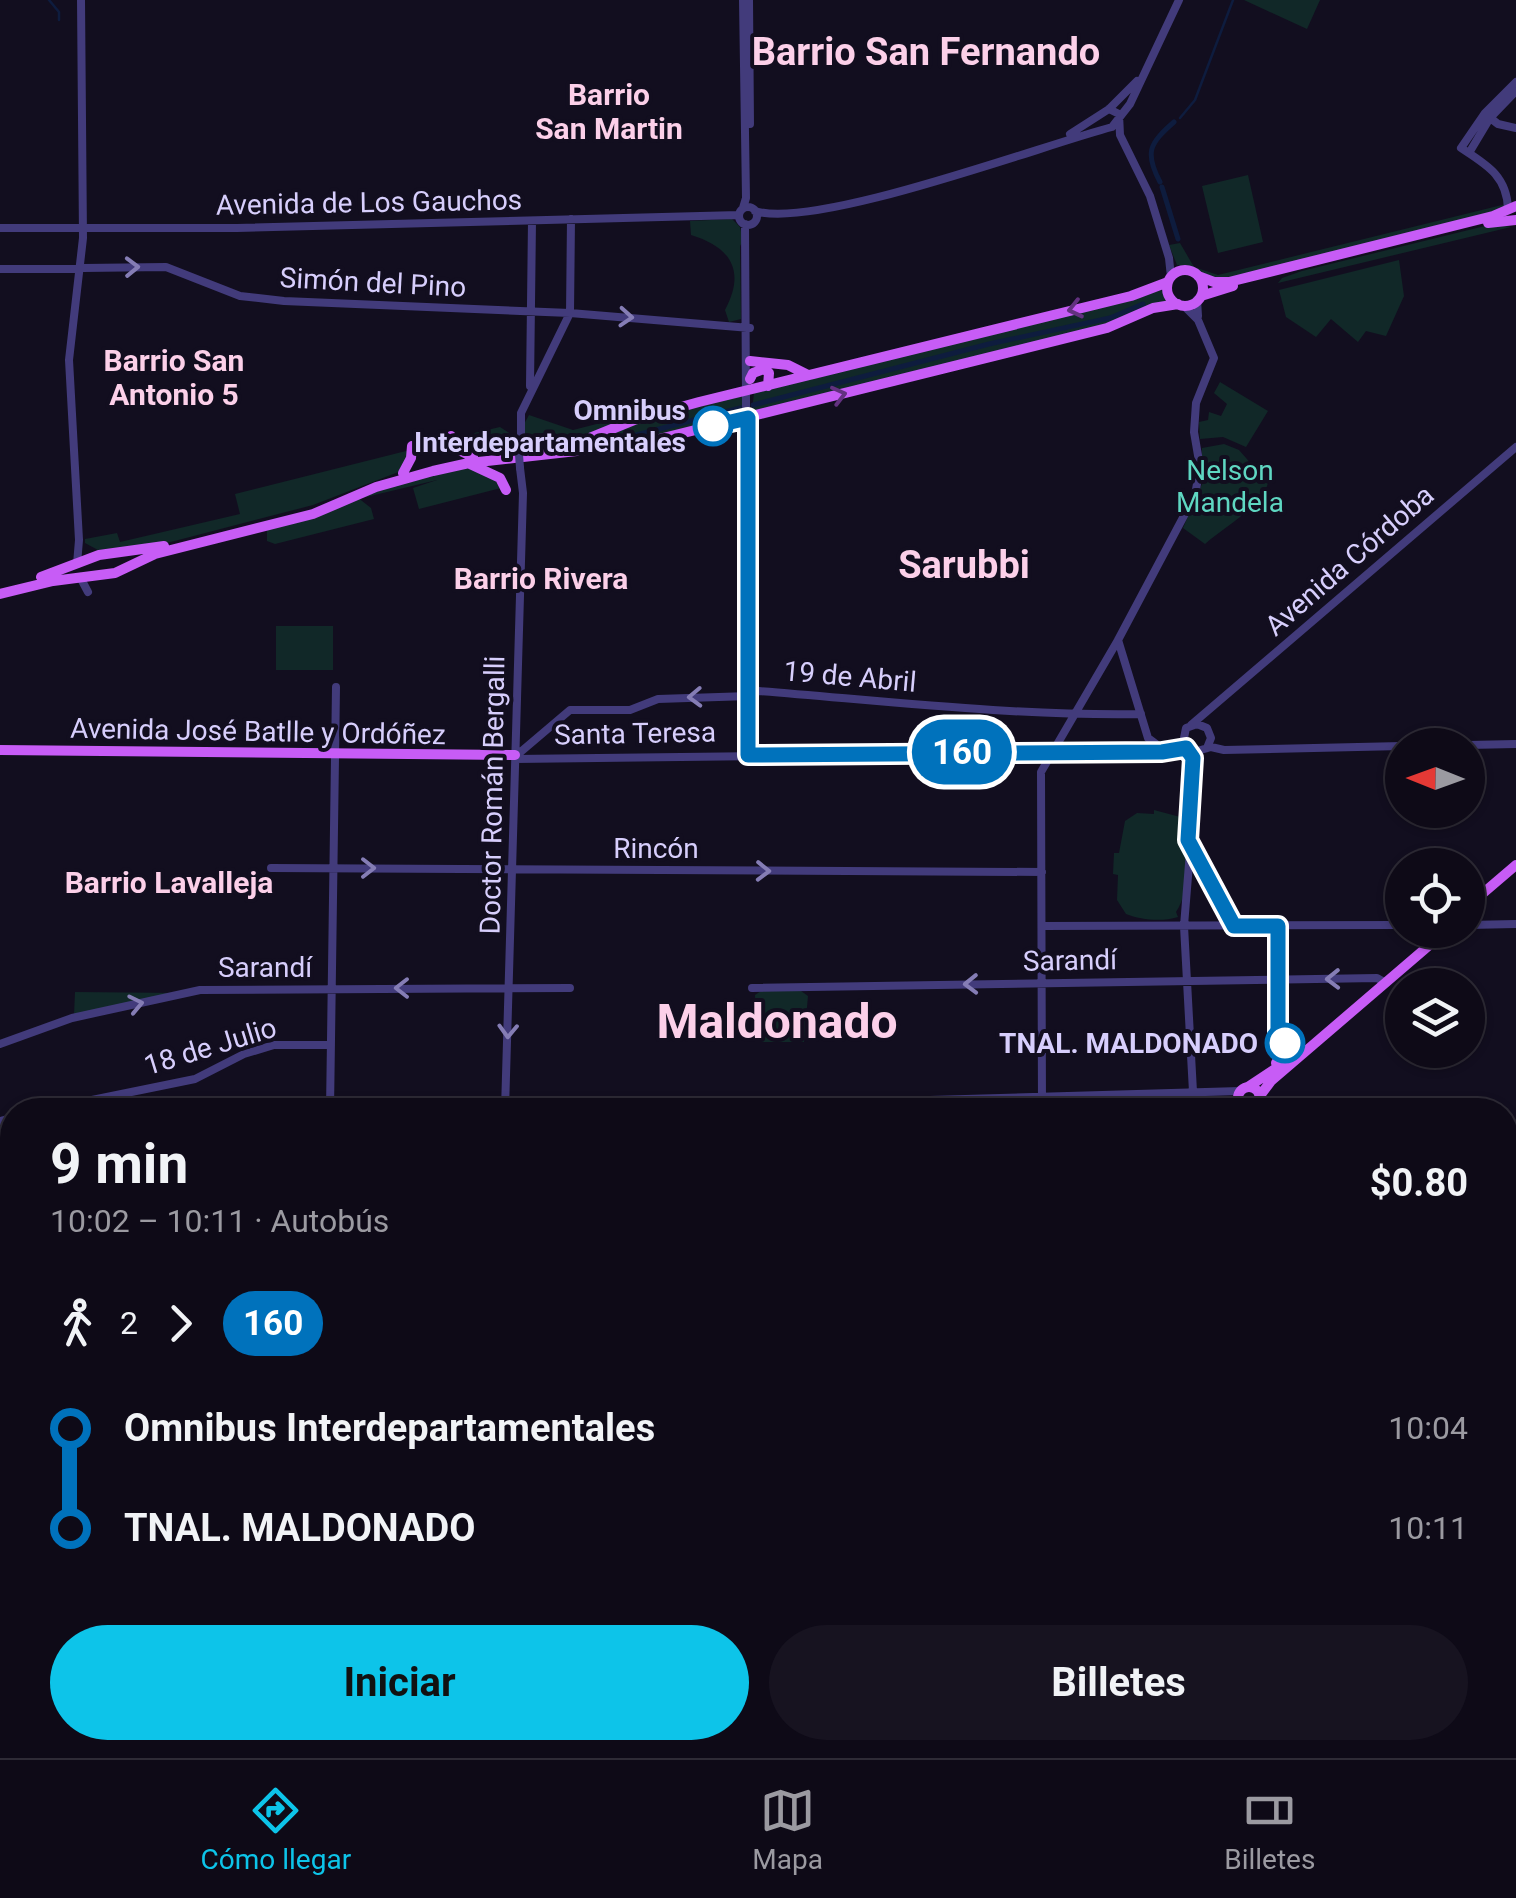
<!DOCTYPE html>
<html lang="es">
<head>
<meta charset="utf-8">
<style>
	:root { --surface:#0e0a17; --page:#171320; --text:#f1f3f6; --muted:#9b9aa1; --line:#2e2b36; --accent:#0dc4e9 }
	body { margin:0; font-family:Roboto,sans-serif; background:var(--page); color:var(--text); height:100vh; display:flex; flex-direction:column; font-size:38px; white-space:nowrap }
	* { box-sizing:border-box; margin:0 }
	p { font-size:32px; color:var(--muted) }
	.icon { flex:none; width:55px; height:55px; fill:none; stroke:currentColor; stroke-width:2; stroke-linecap:round; stroke-linejoin:round }
	.map { position:relative; flex:1; overflow:hidden }
	.details { position:absolute; left:0px; top:1098px; width:1518px; height:662px; display:flex; flex-direction:column; background:var(--surface); border-radius:40px 40px 0 0; box-shadow:0 2px 8px #0004,0 0 0 2px var(--line) }
	.details>* { flex:none }
	.badge { padding:0 20px; border-radius:32px; font-size:35px; line-height:65px }
	.needle { width:65px; rotate:271deg }
	.controls { position:absolute; left:1385px; top:728px; display:grid; gap:20px }
	.controls a { display:grid; place-items:center; width:100px; height:100px; border-radius:50%; background:var(--surface); box-shadow:0 2px 8px #0004,0 0 0 2px var(--line); font-size:50px }
	.map>.badge { position:absolute; translate:-50% -50%; box-shadow:0 0 0 5px #fff }
	.legs { display:flex; align-items:center; gap:15px; height:110px; padding:0 50px; font-size:32px }
	.legs p { margin-inline-start:auto }
	.summary { display:flex; align-items:center; justify-content:space-between; height:170px; padding:0 50px }
	h1 { font-size:55px; font-weight:700; line-height:75px }
	.button { display:flex; gap:20px; margin-top:auto; padding:20px 50px }
	.button a { flex:1; height:115px; border-radius:60px; background:var(--accent); color:#111; font-size:40px; font-weight:700; line-height:115px; text-align:center }
	.button a+a { background:var(--page); color:var(--text) }
	ul { padding:0 50px; list-style:none }
	li { display:flex; align-items:center; gap:35px; height:100px; font-size:38px }
	li i { display:grid; place-items:center; width:15px; height:100%; margin:0 12px; background:currentColor }
	li i::after { content:''; width:25px; height:25px; margin:-12px; border:8px solid; border-radius:50%; background:var(--surface) }
	li p { margin-inline-start:auto }
	li:first-child i { background:linear-gradient(#0000 50%,currentColor 0) }
	li:last-child i { background:linear-gradient(currentColor 50%,#0000 0) }
	.dock { display:flex; justify-content:space-around; align-items:center; height:140px; border-top:2px solid var(--line); background:var(--surface); font-size:28px; color:var(--muted) }
	.dock a { display:grid; justify-items:center; gap:5px }
	.dock .active { color:var(--accent) }
	.map>svg:first-child { display:block }
	.green { fill:#112828 }
	.lines { fill:none; stroke-linecap:round; stroke-linejoin:round }
	.stream { stroke:#0e1c3e; stroke-width:2.5 }
	.canal { stroke:#0e1c3e; stroke-width:5 }
	.minor { stroke:#423b7b; stroke-width:8 }
	.major { stroke:#c75cf6; stroke-width:10 }
	.minor-bridge { stroke:#423b7b; stroke-width:8 }
	.oneway { stroke:#857db5 }
	.oneway2 { stroke:#633180 }
	.line-1-casing { stroke:#fff; stroke-width:22 }
	.line-1 { stroke:#0072bc; stroke-width:15 }
	.stop-1-dot { fill:#fff; stroke:#0072bc; stroke-width:5 }
	.labels { text-anchor:middle; stroke-width:8; stroke-linejoin:round; paint-order:stroke }
	.street-label { font-size:28px; fill:#d7cefc; stroke:#120e1f }
	.stop-label { font-size:28px; font-weight:bold; fill:#d7cefc; stroke:#120e1f; text-anchor:end }
	.park-label { font-size:28px; fill:#5fd7c2; stroke:#120e1f }
	.neighbourhood-label { font-size:30px; font-weight:bold; fill:#fcd0e9; stroke:#120e1f }
	.district-label { font-size:38px; font-weight:bold; fill:#fcd0e9; stroke:#120e1f }
	.town-label { font-size:48px; font-weight:bold; fill:#fcd0e9; stroke:#120e1f }
</style>
</head>
<body>
<div class="map">
<svg width="1516" height="1758" viewBox="0 0 1516 1758">
	<rect width="100%" height="100%" fill="#120e1f"/>
	<path class="green" d="M1244,0H1320L1307,29Z
		M1248,175L1263,242L1218,253L1202,186Z
		M1506,204L1501,210L1229,280C1209,277 1196,269 1177,265L1169,245L1180,243L1194,267L1218,275Z
		M732,219L740,227L743,241L740,246L741,319L729,322L725,310C746,271 731,247 691,235L690,221Z
		M1493,224L1511,227L1278,283L1282,278L1302,271Z
		M1399,260L1404,296L1386,336L1366,331L1358,342L1331,319L1316,337L1286,317L1279,290Z
		M1163,290L1168,301L1124,321L752,411L754,393Z
		M1220,382L1268,411L1246,447L1223,437L1200,439L1199,422L1208,420L1209,412L1221,416L1227,404L1214,393Z
		M743,395L744,414L637,442L558,449L632,423Z
		M529,415L573,430L628,416L630,419C600,432 557,455 525,444L523,426Z
		M500,427L514,436L516,444L511,451C488,453 467,459 453,438Z
		M1224,444L1239,450L1268,483C1262,506 1223,528 1205,544L1183,528L1202,484V448Z
		M410,450L401,471L313,505L163,544L98,550L85,543V539L117,533L120,542L240,514L235,494Z
		M468,466L497,480L501,488L419,509L413,488L437,480L362,498L378,489Z
		M357,497L371,508L374,519L275,544L267,541V529Z
		M276,626H333V670H276Z
		M1154,810L1184,818L1181,823C1193,844 1190,892 1176,912L1178,917C1162,922 1141,920 1126,914L1117,900L1118,875L1113,874L1114,853H1119L1125,821L1137,813L1154,814Z
		M801,991L808,996L804,1042H756L755,995L761,991Z
		M75,992L180,993L74,1015Z"/>
	<g class="lines">
		<path class="stream" d="M49,0L59,12V20
			M1180,118L1195,100L1233,0
			M0,1352L6,1348
			M1505,1575L1516,1586"/>
		<path class="canal" d="M1160,182C1144,152 1150,143 1174,122
			M1162,187L1178,239
			M753,405L989,344L1110,318L1143,304
			M617,440L744,407"/>
		<path class="minor" d="M743,0L746,198L743,208
			M749,0L750,124
			M1109,109L1119,114L1120,135L1150,196L1169,258L1171,277
			M1489,117L1498,124L1516,128
			M1070,134L1109,109L1137,81
			M1469,153L1490,118L1516,91
			M739 216a9 9 0 1 1 18 0a9 9 0 1 1-18 0Z
			M1508,209C1507,176 1487,165 1461,148L1485,113L1516,82
			M755,211C816,230 1040,146 1112,127L1130,104L1179,0
			M745,224L748,755
			M0,228H237L739,215
			M0,269L166,267L240,296L284,301L570,313L750,328
			M1197,300L1198,316
			M530,386L532,221
			M521,441V413L570,313L571,219
			M77,564L79,540L69,360L83,238L81,0
			M80,577L88,592
			M1118,640L1148,738L1160,747
			M1191,725L1516,447
			M1468,745L1516,744
			M1207,748L1211,738L1207,728L1197,724L1186,728L1183,743L1194,752L1211,747L1224,750L1402,746
			M517,755L570,710H630L658,699L749,696L759,691C886,701 1013,716 1141,714
			M515,759L1162,751L1186,748
			M1193,849L1233,926
			M271,868L1042,872
			M1468,925L1516,924
			M1042,926L1402,925
			M752,988L1377,978L1386,983
			M1278,1042V926
			M0,1044L72,1018L200,990L570,988
			M1258,1102L1266,1110
			M1250,1108L1257,1110
			M43,1110L195,1079L244,1054L274,1045H331
			M330,1110L336,687
			M342,1110L754,1105L1240,1091
			M505,1110L523,493L520,468
			M1042,1110L1041,772L1118,640L1195,495L1200,467L1194,432L1196,403L1214,358L1198,320L1183,305
			M1194,1110L1184,926L1198,752
			M0,1121L12,1118
			M1505,1221L1516,1224
			M372,1748L442,1758
			M971,1748L973,1758
			M1002,1758L1005,1748"/>
		<path class="major" d="M1488,223L1516,220
			M1167 288a18 18 0 1 1 36 0a18 18 0 1 1-36 0Z
			M1198,276L1214,282H1229L1493,216L1516,206
			M1201,296L1233,286
			M750,361L788,365L808,375
			M750,379L753,373L764,369L769,373L768,386
			M451,436L457,449L473,457
			M552,448L580,442L634,420L699,402L1131,296L1168,282
			M470,464L500,478L506,490
			M403,473L411,458L412,446
			M41,577L99,555L164,546
			M0,594L53,581L115,573L155,554L313,514L376,487L433,471L469,463L639,444L1107,328L1153,308L1178,304
			M0,750L515,755
			M1468,906L1516,865
			M1276,1063L1289,1049L1287,1044L1278,1042
			M1248,1087L1287,1061
			M1238 1098a11 11 0 1 1 22 0a11 11 0 1 1-22 0Z
			M1259,1097L1271,1081L1447,930
			M1226,1110L1238,1099
			M0,1600L12,1586
			M0,1612L12,1596
			M1505,1724L1516,1714
			M1430,1748L1459,1755L1470,1753"/>
		<path class="minor-bridge" d="M518,441L520,468"/>
	</g>
	<defs><path id="oneway-chevron" d="M-2-3.5L2.5 0L-2 3.5" fill="none" stroke-width="1.6" stroke-linecap="round" stroke-linejoin="round" transform="scale(2.5)"/></defs>
	<g class="oneway">
		<use href="#oneway-chevron" transform="translate(132 267) rotate(-1)"/>
		<use href="#oneway-chevron" transform="translate(626 317) rotate(4)"/>
		<use href="#oneway-chevron" transform="translate(695 697) rotate(178)"/>
		<use href="#oneway-chevron" transform="translate(368 868)"/>
		<use href="#oneway-chevron" transform="translate(763 871) rotate(1)"/>
		<use href="#oneway-chevron" transform="translate(1333 979) rotate(179)"/>
		<use href="#oneway-chevron" transform="translate(971 984) rotate(179)"/>
		<use href="#oneway-chevron" transform="translate(402 988) rotate(180)"/>
		<use href="#oneway-chevron" transform="translate(136 1004) rotate(-12)"/>
		<use href="#oneway-chevron" transform="translate(508 1031) rotate(92)"/>
	</g>
	<g class="oneway2">
		<use href="#oneway-chevron" transform="translate(1075 309) rotate(167)"/>
		<use href="#oneway-chevron" transform="translate(839 395) rotate(-14)"/>
	</g>
	<g class="lines">
		<g class="line-1-casing">
			<path id="line-1" d="M713,426L748,418V755L1162,752L1186,748L1193,758L1188,840L1234,926H1278V1042L1285,1043"/>
		</g>
		<use href="#line-1" class="line-1"/>
	</g>
	<g class="stop-1-dot">
		<circle cx="713" cy="426" r="18"/>
		<circle cx="1285" cy="1043" r="18"/>
	</g>
	<g class="labels">
		<g class="street-label">
			<text transform="translate(369 202) rotate(-1)" y="10">Avenida de Los Gauchos</text>
			<text transform="translate(373 282) rotate(3)" y="10">Simón del Pino</text>
			<text transform="translate(1349 560) rotate(-41)" y="10">Avenida Córdoba</text>
			<text transform="translate(850 676) rotate(5)" y="10">19 de Abril</text>
			<text transform="translate(258 731) rotate(1)" y="10">Avenida José Batlle y Ordóñez</text>
			<text transform="translate(635 733) rotate(-1)" y="10">Santa Teresa</text>
			<text transform="translate(492 795) rotate(-89)" y="10">Doctor Román Bergalli</text>
			<text x="656" y="858">Rincón</text>
			<text transform="translate(1070 960) rotate(-1)" y="10">Sarandí</text>
			<text x="265" y="977">Sarandí</text>
			<text transform="translate(210 1046) rotate(-17)" y="10">18 de Julio</text>
		</g>
		<g class="stop-label">
			<text x="686" y="420">Omnibus<tspan x="686" dy="32">Interdepartamentales</tspan></text>
			<text x="1258" y="1053">TNAL. MALDONADO</text>
		</g>
		<g class="park-label">
			<text x="1230" y="480">Nelson<tspan x="1230" dy="32">Mandela</tspan></text>
		</g>
		<g class="neighbourhood-label">
			<text x="609" y="105">Barrio<tspan x="609" dy="34">San Martin</tspan></text>
			<text x="174" y="371">Barrio San<tspan x="174" dy="34">Antonio 5</tspan></text>
			<text x="541" y="589">Barrio Rivera</text>
			<text x="169" y="893">Barrio Lavalleja</text>
		</g>
		<g class="district-label">
			<text x="926" y="65">Barrio San Fernando</text>
			<text x="964" y="578">Sarubbi</text>
		</g>
		<g class="town-label">
			<text x="777" y="1038">Maldonado</text>
		</g>
	</g>
</svg>
<div class="controls">
<a><svg class="needle" viewBox="-14 -14 28 28"><path d="M0-13l5 13h-10z" fill="#e53935"/><path d="M0 13l5-13h-10z" fill="#9b9aa1"/></svg></a>
<a><svg class="icon" aria-label="locate" viewBox="0 0 24 24"><circle cx="12" cy="12" r="6"/><path d="M12 2v4M12 18v4M2 12h4M18 12h4"/></svg></a>
<a><svg class="icon" aria-label="layers" viewBox="0 0 24 24"><path d="M12 4l9 5-9 5-9-5zM3 14l9 5 9-5"/></svg></a>
</div>
<b class="badge" style="left:962px;top:752px;background:#0072bc;color:#fff">160</b>
<section class="details">
<div class="summary"><div><h1>9 min</h1><p>10:02 – 10:11 · Autobús</p></div><b>$0.80</b></div>
<div class="legs"><svg class="icon" aria-label="walk" viewBox="0 0 24 24"><circle cx="13" cy="4" r="2"/><path d="M13 8l-2 6 4 7M11 14l-3 7M7 12l3-4h3l4 4"/></svg>2<svg class="icon" aria-label="forward" viewBox="0 0 24 24"><path d="M9 5l7 7-7 7"/></svg><b class="badge" style="background:#0072bc;color:#fff">160</b></div>
<ul>
<li><i style="color:#0072bc"></i><b>Omnibus Interdepartamentales</b><p>10:04</p></li>
<li><i style="color:#0072bc"></i><b>TNAL. MALDONADO</b><p>10:11</p></li>
</ul>
<div class="button"><a>Iniciar</a><a>Billetes</a></div>
</section>
</div>
<nav class="dock">
<a class="active"><svg class="icon" aria-label="directions" viewBox="0 0 24 24"><path d="M12 3l9 9-9 9-9-9zM9 14v-3h6M13 9l2 2-2 2"/></svg>Cómo llegar</a>
<a><svg class="icon" aria-label="map" viewBox="0 0 24 24"><path d="M3 6l6-2 6 2 6-2v14l-6 2-6-2-6 2zM9 4v14M15 6v14"/></svg>Mapa</a>
<a><svg class="icon" aria-label="tickets" viewBox="0 0 24 24"><path d="M3 7h18v10H3zM15 7v10"/></svg>Billetes</a>
</nav>
</body>
</html>
